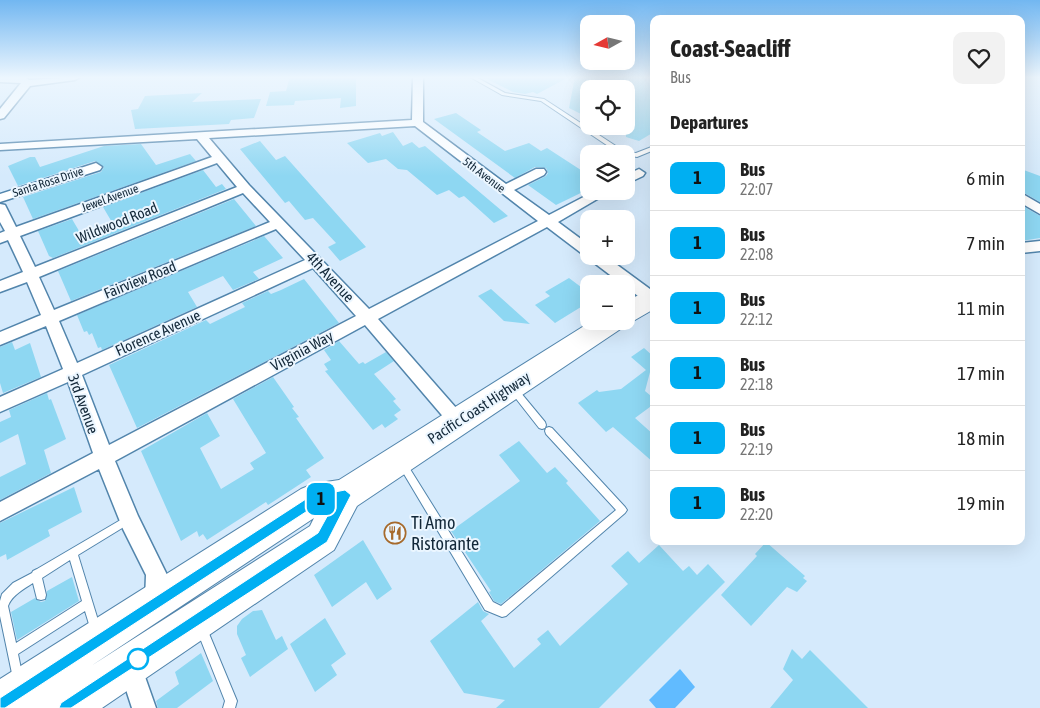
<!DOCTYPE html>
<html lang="en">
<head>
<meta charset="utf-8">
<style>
	:root { --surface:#fff; --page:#f2f2f2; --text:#222; --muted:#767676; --line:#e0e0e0 }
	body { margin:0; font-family:"Asap Condensed",sans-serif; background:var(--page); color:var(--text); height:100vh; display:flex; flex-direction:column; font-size:19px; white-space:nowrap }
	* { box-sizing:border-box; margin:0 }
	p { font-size:16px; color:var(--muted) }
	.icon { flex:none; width:28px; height:28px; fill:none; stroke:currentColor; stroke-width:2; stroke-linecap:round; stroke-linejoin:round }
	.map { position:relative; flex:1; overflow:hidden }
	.panel { position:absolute; left:650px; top:15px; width:375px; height:530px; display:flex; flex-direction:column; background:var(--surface); border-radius:10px; box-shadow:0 5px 20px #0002 }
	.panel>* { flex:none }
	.badge { padding:0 10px; border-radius:8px; font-size:18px; line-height:32px }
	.needle { width:32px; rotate:262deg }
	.tools { position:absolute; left:580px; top:15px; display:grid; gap:10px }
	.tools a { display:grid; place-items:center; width:55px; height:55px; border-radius:10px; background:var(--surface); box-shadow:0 5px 20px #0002; font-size:25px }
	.map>.badge { position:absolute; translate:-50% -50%; box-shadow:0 0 0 2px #fff }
	h2 { padding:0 20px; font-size:19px; line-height:45px }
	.round { display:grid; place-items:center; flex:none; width:52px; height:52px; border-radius:10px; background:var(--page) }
	.headline { display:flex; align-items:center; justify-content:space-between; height:85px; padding:0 20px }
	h1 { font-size:24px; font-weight:700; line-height:38px }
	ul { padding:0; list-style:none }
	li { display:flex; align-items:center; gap:15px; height:65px; padding:0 20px; border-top:1px solid var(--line) }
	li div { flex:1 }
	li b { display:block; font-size:19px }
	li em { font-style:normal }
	li .badge { min-width:55px; font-weight:700; text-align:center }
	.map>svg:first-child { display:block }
	.water { fill:#61bbff }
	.building { fill:#8ed7f2 }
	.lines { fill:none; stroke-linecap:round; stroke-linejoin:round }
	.lane-casing { stroke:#5285ac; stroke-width:2 }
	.street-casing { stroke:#5285ac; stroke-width:3 }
	.highway-casing { stroke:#5285ac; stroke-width:2 }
	.lane { fill:#fff; fill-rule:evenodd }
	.street { fill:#fff; fill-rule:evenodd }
	.highway { fill:#fff; fill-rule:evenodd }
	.line { fill:#00aff2; stroke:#fff }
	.stop-dot { fill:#fff; stroke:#00aff2; stroke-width:2.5 }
	.labels { text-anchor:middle; stroke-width:4; stroke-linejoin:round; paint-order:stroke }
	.far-street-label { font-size:12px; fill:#132839; stroke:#ebf6ff }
	.street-label { font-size:15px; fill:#132839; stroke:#ebf6ff }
	.near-poi-label { font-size:18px; fill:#132839; stroke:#ebf6ff; text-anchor:start }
</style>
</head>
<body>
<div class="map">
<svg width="1040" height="708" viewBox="0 0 1040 708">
	<rect width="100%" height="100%" fill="#d5eafc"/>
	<path class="water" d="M680,669L695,687L675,708H656L649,700Z"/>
	<path class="building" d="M290,77H356V106L340,108L341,98L295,101L294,105L266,106L270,92L286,91Z
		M483,77H569L537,94L533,92L525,94L513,92Z
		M575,77H589V118L569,108Z
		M592,77H654V132L639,141L626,137V89H617Z
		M202,93L192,102L261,99L254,118L231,120L229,124L135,129L131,110L138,109L145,96Z
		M456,113L481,130L477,132L505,151L529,143L541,151L547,148L587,174L583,177L589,181V189L556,205L528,185L546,176L548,173L546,168L535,167L515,178L434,119Z
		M393,132L403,146L412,142L419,148L425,146L508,216L494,223L464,196L459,198L449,190L437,195L407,170L398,169L386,159L368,163L347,143L380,133L382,136Z
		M260,141L276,160L285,156L366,247L340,261L328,247L336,243L313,218L305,220L289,201L285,203L240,149Z
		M141,144L156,165L190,154L196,161L33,219L23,197L101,172L104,167L95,161L18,186L8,166L30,157H35L40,167L104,146Z
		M1021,169L1040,176V202L1021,191Z
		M203,170L216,187L222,184L226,189L53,258L49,256L38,231L72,219L82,236L113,224L103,207Z
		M234,199L256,226L71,301L58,271Z
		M1021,205L1040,216V238L1021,241Z
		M264,236L283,258L253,272L259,279L233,290L223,276L188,292L197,307L102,350L101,347L98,348L92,333L89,335L87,331L84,332L77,315Z
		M569,278L589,293V302L555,323L535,305L550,296L545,292Z
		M304,279L339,323L137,428L109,365L206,320L210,324L245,307L242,303L268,291L271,294L281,290Z
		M491,289L530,324L504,321L478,296Z
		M339,341L359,364L363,362L365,364L386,352L394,361L374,374L396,399L393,401L401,410L394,415L398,419L385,428L382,424L373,430L325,371L328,370L324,364L331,360L324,350Z
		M12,342L15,350L30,343L41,377L3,393L0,383V347Z
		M644,348L654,357L645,391L651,396L654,404L635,418L654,435V463L613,427L606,432L578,403L597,390L599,392L621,389L646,370L631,357Z
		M273,377L294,407L292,408L299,417L296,418L324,458L306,470L311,477L268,505L266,502L207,540L203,534L199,537L197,531L181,541L141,451L207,413L220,436L200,448L221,489L254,469L250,463L266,453L233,399Z
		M47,393L49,400L51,399L66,439L44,450L51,473L0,500V477L26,464L18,434L0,443V422L11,417L9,410Z
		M519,441L547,473L555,467L568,481L566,483L600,521L501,604L494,601L489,592L491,591L451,531L520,481L499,455Z
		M74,487L82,512L48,530L50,536L7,560L6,554L0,557V523Z
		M363,540L392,589L377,600L366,582L332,607L314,575Z
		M766,542L805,576L803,578L807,581L797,592L787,587L751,626L721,595L757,556L755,554Z
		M659,545L683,571L689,566L697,575L708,564L725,582L599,708H496L505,700L464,693L430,641L478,602L483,611L489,614L481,621L514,668L541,644L537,639L548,630L560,646L628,584L611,566L628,551L639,563Z
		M72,577L79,601L17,640L11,612L35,598L41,602L45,601L47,591Z
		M262,610L276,640L282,636L288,649L250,677L241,658L246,655L237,634V626L242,619L253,611Z
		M325,618L346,654L331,665L337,675L315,692L290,644Z
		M792,649L802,659L810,650L868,708H770L793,680L783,669Z
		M201,653L213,681L177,708H158L156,701L179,684L175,672Z"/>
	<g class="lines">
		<g class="lane-casing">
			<path id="lane" d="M470,77H476L505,93L544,99L625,152L636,153L654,146V150L637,157L626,155V154H620L541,101L502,95Z
				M513,386L516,387L545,422L546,425L545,428L542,429L539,428L510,391L509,389L510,387Z
				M549,427L552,428L625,507L627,510L625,513L506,616L502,617L485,610L398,464L399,461L402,460L405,461L493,602L501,606L616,510L546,434L545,431L546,428Z
				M129,515L132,516L134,519L132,522L78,555L101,630L100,634L96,635L92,634L85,611L18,654L23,679L22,683L18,684L14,683L0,616V601L2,594L13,583L32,573L33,571L37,569ZM70,560L82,601L16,643L8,606C12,595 24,589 33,583L37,599L41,600L45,599L46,595L42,578Z
				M201,623L205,624L237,701L235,708H223L225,701L196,628L197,624Z"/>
		</g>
		<g class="street-casing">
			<path id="street" d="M0,77H25L29,80L80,77L75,80L30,86L4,118L0,119V109L21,83L0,82Z
				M413,77H423V122L506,184L536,169H544L546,172L544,175L514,190L549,215L595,191H611L558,222L589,245V256H605L654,292V303L646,302L626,287V284H622L547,227L378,319L464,417L467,422L464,427L458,430L452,427L365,325L115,461L138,516L168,577L167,600L164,608L156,611L148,608L145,600L146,575L123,529L99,469L0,521V502L93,453L68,382L0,412V397L63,369L46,326L0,345V332L41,315L27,282L0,292V281L23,272L8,240L0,243V233L5,231L0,222V204L5,205L16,227L212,157L197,139L0,150V144L412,120ZM415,126L538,221L369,309L249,185L209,138ZM217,163L237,187L35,267L20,236ZM243,193L270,222L54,310L39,277ZM276,229L305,260L77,363L59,321ZM313,268L356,316L109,445L82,375Z
				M96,163L102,167L100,170L0,202V194Z
				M639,169L645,173L643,176L626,184V175Z
				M1021,193L1040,204V214L1021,203Z
				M1040,241V251L1021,253V243Z
				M130,653L138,657L156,708H132L118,665L122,657Z"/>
		</g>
		<g class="highway-casing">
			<path id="highway" d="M654,288V309L635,320L625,322L622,328L357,506L334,550L102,708H0V679L301,489L313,484L339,480L592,321H626V301ZM314,518L310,526L91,666Z"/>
		</g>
		<use href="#lane" class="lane"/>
		<use href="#street" class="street"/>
		<use href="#highway" class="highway"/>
	</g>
	<linearGradient id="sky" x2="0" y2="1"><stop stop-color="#72b7f1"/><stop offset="0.44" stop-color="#ecf6fe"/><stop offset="1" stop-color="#ecf6fe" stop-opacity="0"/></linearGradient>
	<rect width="1040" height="176" fill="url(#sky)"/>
	<path class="line" d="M345,490L351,495L327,542L71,708H59L61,703L318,533L335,502L315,506L5,708H0V698L309,497Z"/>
	<defs>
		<g id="restaurant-ring" transform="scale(1.125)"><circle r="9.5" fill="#ebf6ff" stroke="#a66a2c" stroke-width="1.5"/><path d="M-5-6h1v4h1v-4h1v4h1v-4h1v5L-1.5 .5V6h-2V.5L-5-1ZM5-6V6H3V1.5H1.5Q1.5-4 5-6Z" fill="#a66a2c"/></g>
	</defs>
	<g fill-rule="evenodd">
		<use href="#restaurant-ring" x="395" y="533"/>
	</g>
	<circle class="stop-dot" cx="138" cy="659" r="10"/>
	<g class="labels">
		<g class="far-street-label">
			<text transform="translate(484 175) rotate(37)" y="4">5th Avenue</text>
			<text transform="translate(48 182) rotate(-18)" y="4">Santa Rosa Drive</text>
			<text transform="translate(110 198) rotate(-20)" y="4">Jewel Avenue</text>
		</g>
		<g class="street-label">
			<text transform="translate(117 223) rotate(-22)" y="5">Wildwood Road</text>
			<text transform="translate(330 277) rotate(47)" y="5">4th Avenue</text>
			<text transform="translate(140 280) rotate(-22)" y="5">Fairview Road</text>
			<text transform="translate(158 333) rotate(-24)" y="5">Florence Avenue</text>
			<text transform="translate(302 351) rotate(-28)" y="5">Virginia Way</text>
			<text transform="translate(83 404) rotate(70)" y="5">3rd Avenue</text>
			<text transform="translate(479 408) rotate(-33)" y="5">Pacific Coast Highway</text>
		</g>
		<g class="near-poi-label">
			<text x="411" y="529">Ti Amo<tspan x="411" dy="21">Ristorante</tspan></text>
		</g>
	</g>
</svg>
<div class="tools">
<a><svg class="needle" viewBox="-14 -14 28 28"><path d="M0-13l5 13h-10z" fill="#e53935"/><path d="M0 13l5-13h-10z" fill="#767676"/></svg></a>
<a><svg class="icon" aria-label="locate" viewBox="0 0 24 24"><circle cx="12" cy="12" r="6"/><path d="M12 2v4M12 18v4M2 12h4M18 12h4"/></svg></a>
<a><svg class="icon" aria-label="layers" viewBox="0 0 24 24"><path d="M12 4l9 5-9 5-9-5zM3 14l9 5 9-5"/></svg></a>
<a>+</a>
<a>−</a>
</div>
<b class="badge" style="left:321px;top:499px;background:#00aff2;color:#111">1</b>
<section class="panel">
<div class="headline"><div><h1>Coast-Seacliff</h1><p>Bus</p></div><a class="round"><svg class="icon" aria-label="heart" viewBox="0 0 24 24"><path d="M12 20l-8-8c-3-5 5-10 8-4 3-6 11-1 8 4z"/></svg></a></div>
<h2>Departures</h2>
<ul>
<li><span class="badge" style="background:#00aff2;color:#111">1</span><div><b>Bus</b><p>22:07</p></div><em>6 min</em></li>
<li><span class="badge" style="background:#00aff2;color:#111">1</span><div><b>Bus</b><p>22:08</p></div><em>7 min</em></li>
<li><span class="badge" style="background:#00aff2;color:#111">1</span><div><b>Bus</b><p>22:12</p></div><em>11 min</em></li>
<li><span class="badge" style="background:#00aff2;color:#111">1</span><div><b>Bus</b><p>22:18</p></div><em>17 min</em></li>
<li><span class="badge" style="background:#00aff2;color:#111">1</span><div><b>Bus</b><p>22:19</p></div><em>18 min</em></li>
<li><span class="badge" style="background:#00aff2;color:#111">1</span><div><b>Bus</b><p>22:20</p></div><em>19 min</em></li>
</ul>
</section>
</div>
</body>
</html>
